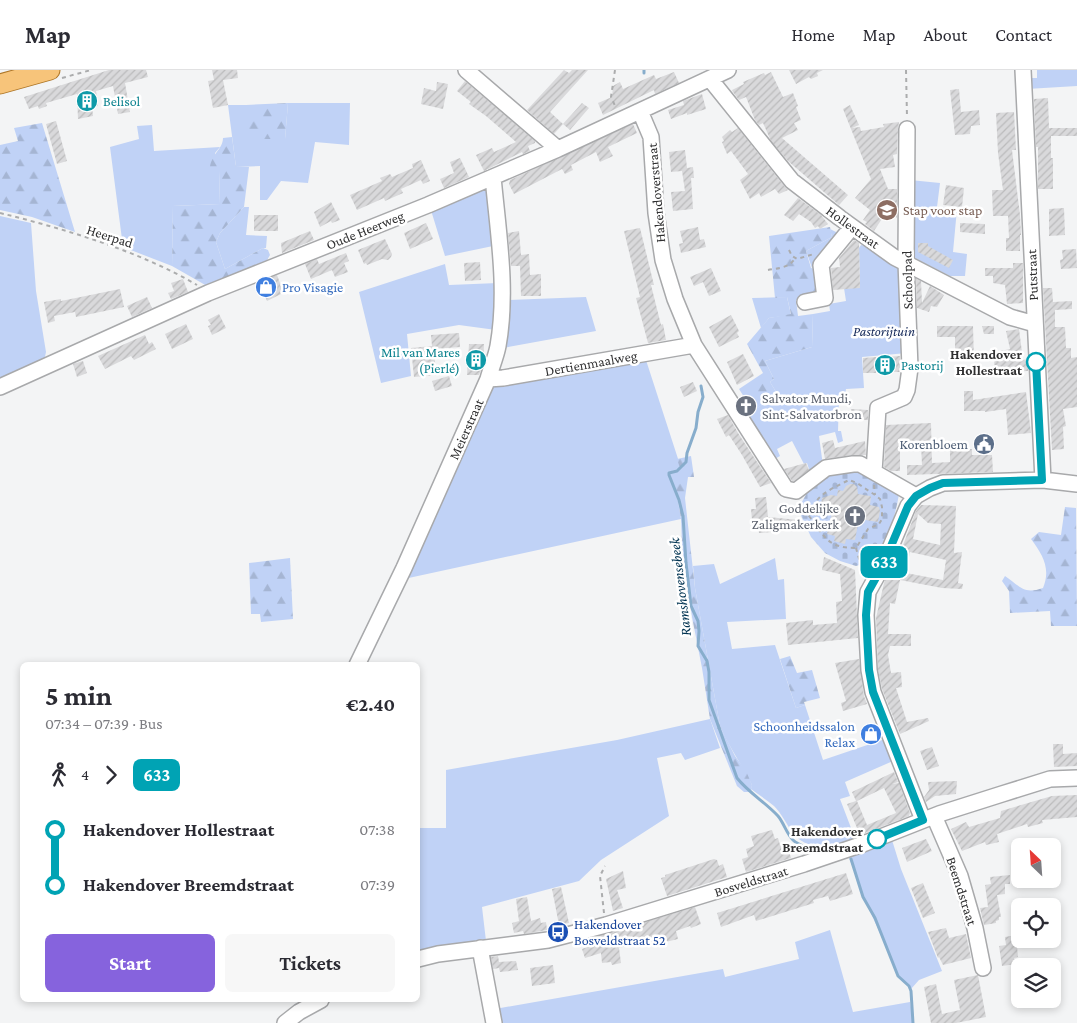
<!DOCTYPE html>
<html lang="en">
<head>
<meta charset="utf-8">
<style>
	:root { --surface:#fff; --page:#f7f7f7; --text:#2b2b33; --muted:#7c7c81; --line:#e1e1e2; --accent:#8663dd }
	body { margin:0; font-family:"Crimson Pro",serif; background:var(--page); color:var(--text); height:100vh; display:flex; flex-direction:column; font-size:19px; white-space:nowrap }
	* { box-sizing:border-box; margin:0 }
	p { font-size:16px; color:var(--muted) }
	.icon { flex:none; width:28px; height:28px; fill:none; stroke:currentColor; stroke-width:2; stroke-linecap:round; stroke-linejoin:round }
	.map { position:relative; flex:1; overflow:hidden }
	.side { position:absolute; left:20px; top:592px; width:400px; height:340px; display:flex; flex-direction:column; background:var(--surface); border-radius:8px; box-shadow:0 2px 8px #0003 }
	.side>* { flex:none }
	.badge { padding:0 10px; border-radius:8px; font-size:18px; line-height:32px }
	.needle { width:32px; rotate:335deg }
	.controls { position:absolute; left:1011px; top:768px; display:grid; gap:10px }
	.controls a { display:grid; place-items:center; width:50px; height:50px; border-radius:8px; background:var(--surface); box-shadow:0 2px 8px #0003; font-size:25px }
	.map>.badge { position:absolute; translate:-50% -50%; box-shadow:0 0 0 2px #fff }
	.legs { display:flex; align-items:center; gap:8px; height:55px; padding:0 25px; font-size:16px }
	.legs p { margin-inline-start:auto }
	.summary { display:flex; align-items:center; justify-content:space-between; height:85px; padding:0 25px }
	h1 { font-size:28px; font-weight:700; line-height:38px }
	.primary-button { display:flex; gap:10px; margin-top:auto; padding:10px 25px }
	.primary-button a { flex:1; height:58px; border-radius:8px; background:var(--accent); color:#fff; font-size:20px; font-weight:700; line-height:58px; text-align:center }
	.primary-button a+a { background:var(--page); color:var(--text) }
	ul { padding:0 25px; list-style:none }
	li { display:flex; align-items:center; gap:18px; height:55px; font-size:19px }
	li i { display:grid; place-items:center; width:8px; height:100%; margin:0 6px; background:currentColor }
	li i::after { content:''; width:12px; height:12px; margin:-6px; border:4px solid; border-radius:50%; background:var(--surface) }
	li p { margin-inline-start:auto }
	li:first-child i { background:linear-gradient(#0000 50%,currentColor 0) }
	li:last-child i { background:linear-gradient(currentColor 50%,#0000 0) }
	header { display:flex; align-items:center; gap:30px; box-sizing:border-box; height:70px; padding:0 25px; background:var(--surface); border-bottom:1px solid var(--line) }
	header strong { font-size:24px }
	nav { display:flex; gap:28px; margin-inline-start:auto; font-size:18px }
	.map>svg:first-child { display:block }
	.green { fill:#c0d2f6 }
	.forest { fill:url(#forest-firs) }
	.cemetery { fill:url(#cemetery-stones) }
	.lines { fill:none; stroke-linecap:round; stroke-linejoin:round }
	.stream { stroke:#87adcc; stroke-width:3 }
	.building { fill:url(#building-hatch); fill-rule:evenodd }
	.minor-casing { stroke:#a8a9ab; stroke-width:18 }
	.major-casing { stroke:#ae7627; stroke-width:21 }
	.path { stroke:#abacad; stroke-width:2; stroke-dasharray:4 4; stroke-linecap:butt }
	.minor { stroke:#fff; stroke-width:15 }
	.major { stroke:#f7c47a; stroke-width:19 }
	.line-1-casing { stroke:#fff; stroke-width:11 }
	.line-1 { stroke:#00a3b4; stroke-width:8 }
	.stop-1-dot { fill:#fff; stroke:#00a3b4; stroke-width:2.5 }
	.labels { text-anchor:middle; stroke-width:5; stroke-linejoin:round; paint-order:stroke }
	.culture-label { font-size:14px; fill:#0d838f; stroke:#fff; text-anchor:start }
	.street-label { font-size:14px; fill:#303031; stroke:#fff }
	.education-label { font-size:14px; fill:#785e54; stroke:#fff; text-anchor:start }
	.shop-label { font-size:14px; fill:#366cbe; stroke:#fff; text-anchor:start }
	.park-label { font-size:14px; font-style:italic; fill:#142858; stroke:#fff }
	.stop-label { font-size:14px; font-weight:bold; fill:#303031; stroke:#fff; text-anchor:end }
	.worship-label { font-size:14px; fill:#5b616d; stroke:#fff; text-anchor:start }
	.service-label { font-size:14px; fill:#4e5e75; stroke:#fff; text-anchor:end }
	.transit-label { font-size:14px; fill:#164399; stroke:#fff; text-anchor:start }
	.water-label { font-size:15px; font-style:italic; fill:#013351; stroke:#fff }
</style>
</head>
<body>
<header>
<strong>Map</strong>
<nav><a>Home</a><a>Map</a><a>About</a><a>Contact</a></nav>
</header>
<div class="map">
<svg width="1077" height="953" viewBox="0 0 1077 953">
	<defs>
		<pattern id="forest-firs" width="22" height="20" patternUnits="userSpaceOnUse" patternTransform="scale(1.25)"><rect width="22" height="20" fill="#c0d2f6"/><path d="M5 1l3.5 6h-7zM16 11l3.5 6h-7z" fill="#a5b5d3"/></pattern>
		<pattern id="cemetery-stones" width="16" height="16" patternUnits="userSpaceOnUse" patternTransform="scale(1.25)"><rect width="16" height="16" fill="#c0d2f6"/><path d="M2 7V4a2 2 0 0 1 4 0v3zM10 15v-3a2 2 0 0 1 4 0v3z" fill="#a5b5d3"/></pattern>
		<pattern id="building-hatch" width="6" height="6" patternUnits="userSpaceOnUse" patternTransform="scale(1.25)"><rect width="6" height="6" fill="#d9d9db"/><path d="M-1 1l2-2M0 6l6-6M5 7l2-2" fill="none" stroke="#bbbbbc"/></pattern>
	</defs>
	<rect width="100%" height="100%" fill="#f3f4f5"/>
	<path class="green" d="M1037,0H1077V16L1027,19L1028,8H1037Z
		M288,33H350L349,75L315,72L308,113L281,111L267,130H260V96L236,97L228,35H246V69H285Z
		M152,55L154,81L220,77L215,83L219,100L220,134L173,136L172,196L123,177L110,77L139,69L137,56Z
		M910,110L940,113L937,137L957,139L953,182L967,184L965,206H950L911,186Z
		M481,117L487,121L493,176L445,186L430,137Z
		M244,137H249L246,165L267,166L266,178H263L225,199L216,172L220,163Z
		M0,146L31,153L36,221L46,282L44,291L0,313Z
		M830,159L838,163L816,199L812,198L806,181L832,167Z
		M861,175L866,176L904,200L907,283L862,287L864,318L846,319L845,326L839,327L838,361H841L843,371L838,373L835,362L819,366L823,396L811,405L807,393L804,394L792,371L777,379L780,386L773,390L746,345L778,325L770,312L774,309L765,291L812,277L813,244L830,241L829,234L846,231L844,218L860,216L859,178Z
		M445,194L449,215L498,213L496,260L459,255L407,264L411,306L381,313L359,222Z
		M586,227L596,261L503,278L509,230Z
		M787,227L791,245L769,248L761,258L752,228Z
		M645,287L681,398L669,402L678,431L681,449L404,509L492,313Z
		M775,488L778,510L784,509L786,549L727,552L732,579L775,575L796,638L805,635L823,690L885,669L893,691L845,712L850,726L840,729L856,771L813,783L812,775C791,771 788,750 774,736C767,730 759,725 751,719L752,715C742,695 729,677 720,656L695,518L693,496L714,494L720,514Z
		M710,649L720,678L685,690L681,683L657,688L669,746L601,790L579,811L482,837L486,871L449,874L418,882V758H446V700L617,670Z
		M892,770L901,799L942,901L919,910L911,919L901,910L865,830L848,785Z
		M830,860L853,942L910,932L914,953H497L495,939L723,899L725,907L799,889L795,872Z"/>
	<path class="forest" d="M288,33L285,69H246V35Z
		M42,53L75,162L32,147L0,140V75L18,71L14,58Z
		M232,67L236,97H249L244,137L220,163L216,172L225,199L263,178L268,180L270,185L266,192L207,216L172,196L173,136L220,134L219,101H210C209,85 223,80 223,68Z
		M830,157L832,167L806,181L811,198L816,199L821,225L796,230L798,246L813,244L812,277L765,291L774,309L770,312L778,325L753,341L739,319L763,303L747,274L769,248L791,244L787,227L775,228L769,166Z
		M691,386L694,407H688L685,428L695,518L720,656L735,686L746,701L752,715L751,722H744L737,716L710,649L702,598L692,547L682,476L681,449L678,431L669,402L680,398L677,389Z
		M1065,437L1076,438L1077,556H1051L1050,541L1010,543L1009,521L1002,511L1005,506C1020,516 1023,525 1043,518C1051,499 1043,485 1031,469L1039,462L1061,465Z
		M290,488L293,549L261,552L260,544H251L249,493Z
		M790,586L797,603L812,600L820,628L804,632L805,635L796,638L780,589Z"/>
	<path class="cemetery" d="M854,398L899,424C895,448 888,469 877,490L856,496L840,491L825,483L811,467L798,439L808,421L824,406Z"/>
	<g class="lines">
		<path class="stream" d="M644,0V3
			M701,316L703,327L698,342L696,358L687,383L686,392L677,401L669,403V405L679,430L683,446L686,493L691,536L698,551L699,561L698,576L707,591L709,602V630L737,708C749,723 765,732 778,746C784,753 786,763 793,770C798,775 804,776 811,779
			M851,789L863,827L875,848L898,906L909,916L911,921L913,953"/>
	</g>
	<path class="building" d="M109,0H146L148,7L125,13L130,42L118,44L113,16L96,21L98,36L92,37L93,46L78,49L77,24L46,33L47,36L39,39L38,36L29,39L24,27Z
		M212,0H237L238,8L223,10L228,35L213,38L208,11L214,10Z
		M564,0L569,3L572,0H588L550,42L563,54L554,64L527,40Z
		M789,0H823L817,3L818,6L811,9L809,7L796,14Z
		M674,2L679,13L655,24L654,20L603,45L598,33L612,27L613,16L620,12L623,19L654,5L656,9Z
		M771,2L783,27L793,23L798,36L796,37L801,50L794,53L798,60L782,68L848,125L839,135L788,91L771,71L763,53L759,55L755,50L746,27L739,30L733,22L732,20L744,14L743,12L764,3L765,5Z
		M465,11L535,71V73L528,76L530,81L523,84L522,82L484,101L476,85L492,78L494,82L516,72L486,46L469,34L471,32L457,21Z
		M437,12L448,14L443,39L421,34L424,18L436,21Z
		M959,19L961,42L979,40L980,55L971,56L970,64L955,65L950,20Z
		M702,24L706,39L687,45V43L671,49L668,40L684,35L683,31Z
		M1048,28L1049,58H1077V66H1051V88H1053V119H1038V77H1036L1034,29Z
		M582,33L589,38L570,60L563,54Z
		M850,35L859,55L852,58L860,57L861,61L884,57L883,54L899,52L898,59L897,84L893,85L895,97L880,99L888,119H897V148L887,141L874,161L865,154L867,152L863,150L870,140L855,128L871,109L843,39Z
		M1014,42L1016,80H1012L1020,145L1021,165H1020V181H1006V168H1009L1008,146H993L992,120H1003L998,83L996,43Z
		M56,51L67,91L57,94L46,54Z
		M633,54L637,63L608,77L613,86L600,92L596,82L571,95L573,100L565,104L562,99L514,124L509,114L510,110Z
		M738,58L785,117L788,120L779,124L775,119L761,127L759,123L750,129L740,110L748,104L731,81L727,84L722,72L724,71L722,67L730,60L732,62Z
		M685,80L687,98L693,97L694,108H691L693,139L673,141L671,122L685,121L682,101L671,102L669,82Z
		M460,88L469,107L444,118L440,109L454,103L450,92Z
		M421,90L430,111L423,114L421,110L401,119L403,123L385,131L384,128L357,140L350,125L382,111L380,108L390,104L392,107L413,98L412,94Z
		M946,115L964,118L962,137L943,135Z
		M798,128L821,145L828,154L820,159L818,156L815,158L811,152L799,144L793,151L784,145Z
		M331,132L340,150L332,153L331,151L320,157L314,142Z
		M1064,138L1065,165L1049,166V139Z
		M254,145H278V161H254Z
		M426,153L433,169L410,179L404,163Z
		M960,153L985,154V164L960,162Z
		M698,157L700,170L704,169L706,177L681,183L679,174L683,173L680,161Z
		M640,158L654,215H651L661,255L663,254L666,270L648,273L636,228L640,227L624,161Z
		M310,161L314,170L282,183L281,173Z
		M519,161L521,185L529,184L530,205L541,204V226H521L520,196H511L508,163Z
		M385,169L392,184L391,187L388,190L382,189L367,195L366,193L364,194L358,180Z
		M854,170L859,173L860,218L833,220L831,198L840,197L839,188Z
		M918,173H928V176L953,190L949,198L918,182Z
		M1076,179L1077,198L1061,199L1060,190L1063,189L1062,180Z
		M346,183L349,191L344,193L348,202L335,207L332,200L311,209L305,194L317,189L319,194Z
		M480,192L481,210L465,211L464,193Z
		M1013,193H1023V233L1007,234L1005,215L993,213V206H985V198H1013Z
		M711,198L721,221L709,226L703,212L694,216L690,207Z
		M277,205L280,213L283,212L287,221L267,231L259,213Z
		M183,209L188,222L171,229L168,223L174,221L171,213Z
		M916,209L921,211L922,233L930,216L944,225L937,237L931,236L929,242L917,238Z
		M1043,218H1052L1053,232L1072,231V239L1055,240V257H1065L1066,278H1071V288L1077,287V337L1063,339L1066,356L1063,357L1064,379L1052,380Z
		M120,219L124,237L76,247L75,242L54,246L55,251L48,253L44,232L61,229V231Z
		M147,227L152,238L132,247L127,236Z
		M219,244L226,258L212,265L208,256L211,255L208,250Z
		M731,245L739,261L737,263L739,267L719,277L709,257Z
		M186,254L193,269L172,279L165,264Z
		M937,256H973L974,291H955V267H937Z
		M982,256H994V264H984Z
		M1019,259L1023,290L1028,289V301L995,302L994,290L992,291L990,283L1010,279L1006,261Z
		M459,263L460,277L434,279L436,305L414,307L411,278L432,276L431,265Z
		M145,265L149,274L152,272L156,279L134,290L131,286L105,299L98,286Z
		M469,274H484L483,295L479,305H467Z
		M743,284L754,306L737,315L727,292Z
		M900,286V302H886L885,287Z
		M876,287V303H863V288Z
		M83,291L87,303L77,307L73,294Z
		M449,306L452,316L435,321L432,311Z
		M693,312L697,321L684,327L680,317Z
		M964,321H973V330L1026,322L1031,363L1008,365L1006,339L985,342V341H964Z
		M851,339L868,340V350L851,349Z
		M728,345L738,363L771,413L760,417L742,385L729,365L726,367L717,349Z
		M931,353L932,393L950,392V380L972,379V385H992L993,402L907,405V395H922L921,374H900V401H891L884,397L886,355Z
		M833,370L835,378L865,371L866,385H852L825,389L822,373Z
		M806,393L809,400L794,411H792L784,399Z
		M850,414H854L857,417L858,424L870,426L871,427L870,435L879,437L880,441L878,452L859,449L855,470L846,469L845,474L834,471L835,466L827,464L832,443L820,440L822,428L831,425L837,426L838,420L843,421L846,416Z
		M766,427L768,447L799,450L800,460L759,463L757,449L752,450L751,439H756L755,428Z
		M921,435L956,436L954,483L962,482L958,513L963,514L962,519L942,518L900,510L895,534L890,533L888,564H911V576H890L888,585L891,603L901,602L902,617L896,618L907,652L928,648L929,651L900,664L882,619L878,599L876,548L884,513L886,508L889,509L890,501L899,482L900,483L916,441ZM918,444L928,453L941,454L940,475L913,469ZM910,482L946,490L943,510L906,503Z
		M824,487L855,500L858,568L788,575L786,553L813,550V555L837,553L836,532L842,531L840,504L822,500Z
		M859,589L864,626L867,634L843,641L841,633L846,631L835,593Z
		M874,656L877,669L865,674L860,661Z
		M1053,674H1063V684L1077,683V696L1054,697Z
		M932,677L939,696L927,700L920,681Z
		M894,702L898,712L892,714L899,713L910,743L909,746L860,765L847,734L856,731L852,722ZM884,718L896,743L867,755L857,731Z
		M957,711L956,724L935,726L926,732L924,727L929,720L928,712Z
		M1077,725V747L1042,750L1043,753L1028,757L1027,754L997,764L999,772L986,775L985,772L962,781L951,759L966,752L969,757L1000,748L1001,741L1052,726Z
		M772,760L775,769L778,768L780,775L782,774L784,779L788,778L791,788L746,802L742,789L748,787L746,779L754,776L751,766Z
		M926,769L932,781L907,792L902,778Z
		M714,789L717,790L719,796L723,794L727,807L667,826L661,808L665,807V805Z
		M623,801L626,818L617,820L623,838L613,841L606,809Z
		M846,803L853,824L830,831L828,826L813,830L814,833L756,851L754,845L721,857L717,843Z
		M1010,805V814H1005V824L997,825L1001,847H999V850L996,851V853L984,855L980,838L988,837L985,815L991,814L990,807Z
		M923,813L935,843L923,848L911,818Z
		M561,817L569,853L559,855L552,819Z
		M527,827L531,851L540,848L541,853L546,852L547,860L524,864L523,861L514,863L512,853L519,851L516,829Z
		M695,837L701,854L691,858L690,856L676,861L678,869L649,876V874L642,875L641,872L619,878L621,893L612,895L611,892L602,893L601,883L585,888L582,879L587,877L585,870Z
		M946,858L949,868L966,864L971,888L943,895L939,887L938,888L928,862Z
		M1016,865L1018,887L1014,888L1016,894L1002,896L999,876L1006,875L1005,867Z
		M498,886L499,892L516,891L518,900L500,902L499,898L493,899L491,887Z
		M553,895L555,913L532,916L530,898Z
		M978,905L986,947L956,953H931L924,917L936,914L942,944L960,940L954,910Z"/>
	<g class="lines">
		<g class="minor-casing">
			<path id="minor" d="M466,0L558,79
				M1023,0L1043,410
				M710,9L792,111L840,148L894,187L1010,247L1035,254
				M640,41L651,67L656,143L663,190L675,229L694,275L786,419L796,421L826,398L853,394H860L916,426
				M805,232L825,228L821,195L852,157
				M488,309L503,308L694,275
				M0,317L208,223L428,135L558,79L728,0
				M874,402L878,338L904,327L907,320L910,298L906,192L907,59
				M357,595L404,498L488,309C491,298 496,287 498,276C508,220 498,162 493,107
				M934,746L960,806L975,858L983,898
				M923,750L873,622L869,600L866,545L868,522L883,495L908,436L916,426L930,418L943,413L1043,410L1077,414
				M480,878L494,953
				M418,889L438,884L548,870L606,855L804,794L863,774L939,744L1002,724L1050,709L1077,708
				M285,953L299,942L321,930"/>
		</g>
		<g class="major-casing">
			<path id="major" d="M0,14L50,0"/>
		</g>
		<path class="path" d="M615,0L611,27L616,38
			M906,0L907,47
			M62,8L91,0
			M0,143C65,159 139,181 197,215
			M789,180L792,186L797,189L814,184
			M768,200C778,198 790,198 795,188
			M874,415L875,425
			M799,433C804,437 805,441 809,446C825,466 826,478 856,478L868,459L879,454L882,449V437L880,429L875,425L857,413L849,410C841,414 818,424 816,433C815,440 818,450 819,457
			M856,478L861,496L866,501
			M604,843L600,806L605,796"/>
		<use href="#minor" class="minor"/>
		<use href="#major" class="major"/>
	</g>
	<g class="lines">
		<g class="line-1-casing">
			<path id="line-1" d="M877,769L923,750L873,622L869,600L866,545L868,522L883,495L908,436L916,426L930,418L943,413L1042,410L1036,292"/>
		</g>
		<use href="#line-1" class="line-1"/>
	</g>
	<defs>
		<g id="building-disc" transform="scale(1.125)"><circle r="9.5" fill="#0f9aa8" stroke="#fff"/><path d="M-4-6H4V6H1V3H-1V6H-4ZM-2.5-4.3h1.7v1.8h-1.7ZM.8-4.3h1.7v1.8H.8ZM-2.5-1h1.7V.8h-1.7ZM.8-1h1.7V.8H.8Z" fill="#fff"/></g>
		<g id="school-disc" transform="scale(1.125)"><circle r="9.5" fill="#8d6e63" stroke="#fff"/><path d="M0-5L7-2L0 1L-7-2ZM-4 1L0 2.5L4 1V4Q0 6-4 4Z" fill="#fff"/></g>
		<g id="shop-disc" transform="scale(1.125)"><circle r="9.5" fill="#3f7fe0" stroke="#fff"/><path d="M-5-2.5h2.3a2.7 3.5 0 0 1 5.4 0H5L5.5 6h-11ZM-1.5-2.5h3a1.5 2.3 0 0 0-3 0Z" fill="#fff"/></g>
		<g id="church-disc" transform="scale(1.125)"><circle r="9.5" fill="#6b7280" stroke="#fff"/><path d="M-1.2-6h2.4v3.5h3.3v2.4h-3.3V6h-2.4V-.1h-3.3v-2.4h3.3Z" fill="#fff"/></g>
		<g id="civic-disc" transform="scale(1.125)"><circle r="9.5" fill="#5c6f8a" stroke="#fff"/><path d="M-.6-6.5H3V-4.5H.6V-3L4-1V1h2V6H-6V1h2V-1L-.6-3ZM-1.2 2.5V6h2.4V2.5Z" fill="#fff"/></g>
		<g id="bus-disc" transform="scale(1.125)"><circle r="9.5" fill="#1a4fb4" stroke="#fff"/><path d="M-5-6H5V4H4V6H2V4H-2V6H-4V4H-5ZM-3.5-4V0h7V-4ZM-3.5 1.2v1.5H-2V1.2ZM2 1.2v1.5H3.5V1.2Z" fill="#fff"/></g>
	</defs>
	<g fill-rule="evenodd">
		<use href="#building-disc" x="87" y="31"/>
		<use href="#school-disc" x="887" y="140"/>
		<use href="#shop-disc" x="266" y="217"/>
		<use href="#building-disc" x="476" y="290"/>
		<use href="#building-disc" x="885" y="295"/>
		<use href="#church-disc" x="746" y="336"/>
		<use href="#civic-disc" x="984" y="374"/>
		<use href="#church-disc" x="855" y="446"/>
		<use href="#shop-disc" x="871" y="664"/>
		<use href="#bus-disc" x="558" y="862"/>
	</g>
	<g class="stop-1-dot">
		<circle cx="1036" cy="292" r="9"/>
		<circle cx="877" cy="769" r="9"/>
	</g>
	<g class="labels">
		<g class="culture-label">
			<text x="103" y="36">Belisol</text>
			<text x="460" y="287" text-anchor="end">Mil van Mares<tspan x="460" dy="16">(Pierlé)</tspan></text>
			<text x="901" y="300">Pastorij</text>
		</g>
		<g class="street-label">
			<text transform="translate(656 123) rotate(-95)" y="5">Hakendoverstraat</text>
			<text transform="translate(853 157) rotate(36)" y="5">Hollestraat</text>
			<text transform="translate(365 160) rotate(-22)" y="5">Oude Heerweg</text>
			<text transform="translate(110 166) rotate(18)" y="5">Heerpad</text>
			<text transform="translate(1032 205) rotate(-92)" y="5">Putstraat</text>
			<text transform="translate(907 210) rotate(-91)" y="5">Schoolpad</text>
			<text transform="translate(591 293) rotate(-10)" y="5">Dertienmaalweg</text>
			<text transform="translate(466 359) rotate(-66)" y="5">Meierstraat</text>
			<text transform="translate(751 811) rotate(-17)" y="5">Bosveldstraat</text>
			<text transform="translate(962 821) rotate(72)" y="5">Beemdstraat</text>
		</g>
		<g class="education-label">
			<text x="903" y="145">Stap voor stap</text>
		</g>
		<g class="shop-label">
			<text x="282" y="222">Pro Visagie</text>
			<text x="855" y="661" text-anchor="end">Schoonheidssalon<tspan x="855" dy="16">Relax</tspan></text>
		</g>
		<g class="park-label">
			<text x="884" y="266">Pastorijtuin</text>
		</g>
		<g class="stop-label">
			<text x="1022" y="289">Hakendover<tspan x="1022" dy="16">Hollestraat</tspan></text>
			<text x="863" y="766">Hakendover<tspan x="863" dy="16">Breemdstraat</tspan></text>
		</g>
		<g class="worship-label">
			<text x="762" y="333">Salvator Mundi,<tspan x="762" dy="16">Sint-Salvatorbron</tspan></text>
			<text x="839" y="443" text-anchor="end">Goddelijke<tspan x="839" dy="16">Zaligmakerkerk</tspan></text>
		</g>
		<g class="service-label">
			<text x="968" y="379">Korenbloem</text>
		</g>
		<g class="transit-label">
			<text x="574" y="859">Hakendover<tspan x="574" dy="16">Bosveldstraat 52</tspan></text>
		</g>
		<g class="water-label">
			<text transform="translate(680 517) rotate(-97)" y="5">Ramshovensebeek</text>
		</g>
	</g>
</svg>
<div class="controls">
<a><svg class="needle" viewBox="-14 -14 28 28"><path d="M0-13l5 13h-10z" fill="#e53935"/><path d="M0 13l5-13h-10z" fill="#7c7c81"/></svg></a>
<a><svg class="icon" aria-label="locate" viewBox="0 0 24 24"><circle cx="12" cy="12" r="6"/><path d="M12 2v4M12 18v4M2 12h4M18 12h4"/></svg></a>
<a><svg class="icon" aria-label="layers" viewBox="0 0 24 24"><path d="M12 4l9 5-9 5-9-5zM3 14l9 5 9-5"/></svg></a>
</div>
<b class="badge" style="left:884px;top:492px;background:#00a3b4;color:#fff">633</b>
<section class="side">
<div class="summary"><div><h1>5 min</h1><p>07:34 – 07:39 · Bus</p></div><b>€2.40</b></div>
<div class="legs"><svg class="icon" aria-label="walk" viewBox="0 0 24 24"><circle cx="13" cy="4" r="2"/><path d="M13 8l-2 6 4 7M11 14l-3 7M7 12l3-4h3l4 4"/></svg>4<svg class="icon" aria-label="forward" viewBox="0 0 24 24"><path d="M9 5l7 7-7 7"/></svg><b class="badge" style="background:#00a3b4;color:#fff">633</b></div>
<ul>
<li><i style="color:#00a3b4"></i><b>Hakendover Hollestraat</b><p>07:38</p></li>
<li><i style="color:#00a3b4"></i><b>Hakendover Breemdstraat</b><p>07:39</p></li>
</ul>
<div class="primary-button"><a>Start</a><a>Tickets</a></div>
</section>
</div>
</body>
</html>
